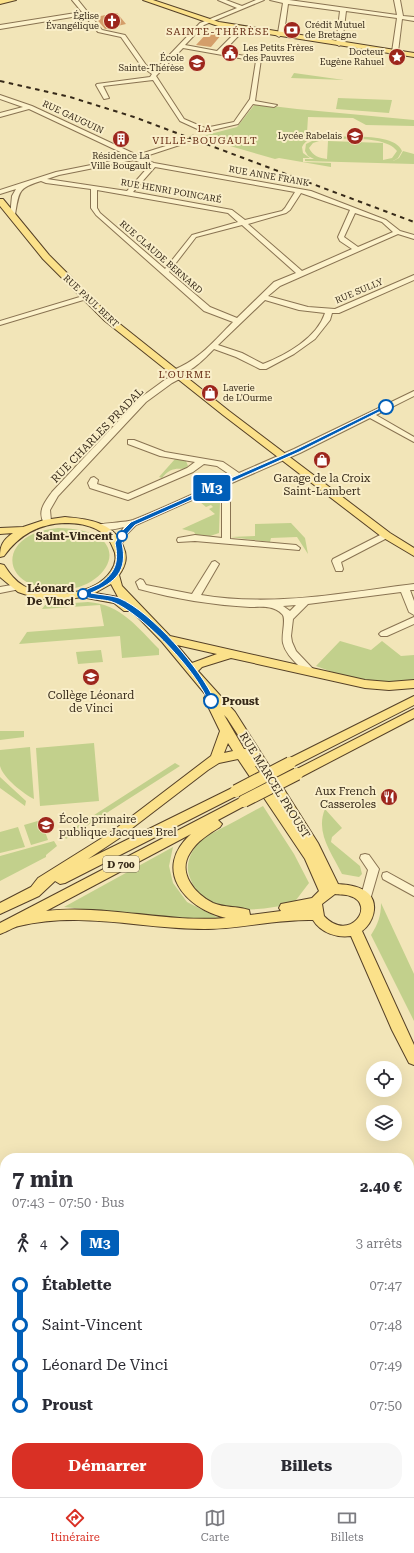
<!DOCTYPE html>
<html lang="fr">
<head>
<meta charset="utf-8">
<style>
	:root { --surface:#fff; --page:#f7f7f7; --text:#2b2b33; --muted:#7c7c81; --line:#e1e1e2; --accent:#d93025 }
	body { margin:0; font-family:"Roboto Serif",serif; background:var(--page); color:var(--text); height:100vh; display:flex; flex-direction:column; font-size:15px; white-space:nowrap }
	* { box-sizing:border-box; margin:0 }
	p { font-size:13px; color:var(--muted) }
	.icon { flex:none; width:22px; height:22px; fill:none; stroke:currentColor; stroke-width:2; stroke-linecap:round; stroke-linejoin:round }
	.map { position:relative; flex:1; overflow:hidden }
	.details { position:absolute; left:0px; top:1153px; width:414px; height:344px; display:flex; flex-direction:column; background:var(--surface); border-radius:16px 16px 0 0; box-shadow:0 4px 16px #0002 }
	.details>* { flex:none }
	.badge { padding:0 8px; border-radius:3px; font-size:14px; line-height:26px }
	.tools { position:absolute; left:366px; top:1061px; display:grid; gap:8px }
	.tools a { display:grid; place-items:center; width:36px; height:36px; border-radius:50%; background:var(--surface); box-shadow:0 4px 16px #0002; font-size:20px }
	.map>.badge { position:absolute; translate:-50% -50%; box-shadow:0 0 0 2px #fff }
	.legs { display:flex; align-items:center; gap:6px; height:44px; padding:0 12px; font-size:13px }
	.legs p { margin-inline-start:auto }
	.head { display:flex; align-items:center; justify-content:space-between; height:68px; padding:0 12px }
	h1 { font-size:22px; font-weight:700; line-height:30px }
	.cta { display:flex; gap:8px; margin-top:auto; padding:8px 12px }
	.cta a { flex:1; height:46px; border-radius:16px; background:var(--accent); color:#fff; font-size:16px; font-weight:700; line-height:46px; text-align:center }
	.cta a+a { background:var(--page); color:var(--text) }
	ul { padding:0 12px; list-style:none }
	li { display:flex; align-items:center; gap:14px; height:40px; font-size:15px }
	li i { display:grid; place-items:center; width:6px; height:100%; margin:0 5px; background:currentColor }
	li i::after { content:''; width:10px; height:10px; margin:-5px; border:3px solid; border-radius:50%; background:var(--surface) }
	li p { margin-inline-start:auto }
	li:first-child i { background:linear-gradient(#0000 50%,currentColor 0) }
	li:last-child i { background:linear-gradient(currentColor 50%,#0000 0) }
	.tabs { display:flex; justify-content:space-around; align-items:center; height:56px; border-top:1px solid var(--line); background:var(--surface); font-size:11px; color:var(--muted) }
	.tabs a { display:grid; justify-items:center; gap:2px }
	.tabs .selected { color:var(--accent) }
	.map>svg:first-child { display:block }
	.green { fill:#c2d08c; fill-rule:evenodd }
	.building { fill:#d49e6a }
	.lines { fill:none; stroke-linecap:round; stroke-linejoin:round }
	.minor-tunnel { stroke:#ccbf98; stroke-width:6; stroke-dasharray:6 3; stroke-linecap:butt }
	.minor-casing { stroke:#897352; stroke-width:2 }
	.major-casing { stroke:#554027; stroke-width:2 }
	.minor { fill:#fcf2cb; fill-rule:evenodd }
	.major { fill:#fbe18a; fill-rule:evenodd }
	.rail { stroke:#362919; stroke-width:2; stroke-dasharray:4.5 4.5; stroke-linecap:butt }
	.major-bridge-casing { stroke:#554027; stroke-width:14; stroke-linecap:butt }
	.major-bridge { stroke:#fbe18a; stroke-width:12 }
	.line-1 { fill:#005eb8; stroke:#fff }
	.stop-1-dot { fill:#fff; stroke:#005eb8; stroke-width:2 }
	.labels { text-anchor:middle; stroke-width:4; stroke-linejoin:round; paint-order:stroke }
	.far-poi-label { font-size:9px; fill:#362919; stroke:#f9eec8; text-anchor:end }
	.far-street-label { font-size:9px; fill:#362919; stroke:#f9eec8 }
	.far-neighbourhood-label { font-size:10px; letter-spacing:1px; fill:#662c14; stroke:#f9eec8 }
	.shield { fill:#f9eec8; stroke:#70644e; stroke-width:1 }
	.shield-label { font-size:10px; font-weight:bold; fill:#362919 }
	.street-label { font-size:11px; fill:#362919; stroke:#f9eec8 }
	.poi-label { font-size:11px; fill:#362919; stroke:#f9eec8 }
	.stop-label { font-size:11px; font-weight:bold; fill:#362919; stroke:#f9eec8; text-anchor:end }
</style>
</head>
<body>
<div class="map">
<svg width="414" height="1497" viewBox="0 0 414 1497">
	<rect width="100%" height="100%" fill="#f2e5b8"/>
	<path class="green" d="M294,73L344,80L291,78Z
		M338,98L392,100L389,113L336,109Z
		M255,104L297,109L414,120V126L366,125L353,118L308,117L307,133L321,136C313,138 306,139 302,147L303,153L310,158H303V162L331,163V167L279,158L275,159L199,137L237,127Z
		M329,137C346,137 395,133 402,151L398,158L393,161L399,158L403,151L414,154V164L305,161V159H314L308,156L305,151L306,144L316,139ZM322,140C340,139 385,135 397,151L392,158L383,160V143L328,141L327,159C319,158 313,156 309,148L313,143Z
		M175,459L186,461L188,466L185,469C174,468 169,469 162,478L159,477Z
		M209,498L218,499L220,502L219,533L210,536L196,535L194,532L182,529L215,514L209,509L213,507L211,505L206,507L200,502Z
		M291,523L305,538L308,554L297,537L271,538L270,542L231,537L255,536V524Z
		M58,528C155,530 97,613 31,584C7,574 6,549 29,536C38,531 48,529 58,528Z
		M88,602C121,604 138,628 159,649V655L122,658L120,636L19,644L27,632L104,626L100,605L42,609L45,605Z
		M340,641L371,650L382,641L401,656L414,655V682C379,685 348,679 316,666Z
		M101,650L103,662L78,664L76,652Z
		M0,731H24V737L0,740Z
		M94,743L99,801L40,806L36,748Z
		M30,747L34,799C24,794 3,778 0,766C0,762 0,755 0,750Z
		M175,763L180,766L66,839L63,835Z
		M0,777L26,801L25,806L0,788Z
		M263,806L294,854L309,883L293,904C257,910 204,921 189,875C185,863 192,849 201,840C206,835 214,833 220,829C234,822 248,814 263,806Z
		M325,809L342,828L332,837L331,842L360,866L362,874L359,877L342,874C332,853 315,833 325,809Z
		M41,820L48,840L31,845L24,825Z
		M18,827L25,847L0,853V832Z
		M54,841L57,846L46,855V857L0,881V856Z
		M173,847L169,866L173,883L187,902L217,917L238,919L202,921L64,907Z
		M381,903L414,974V1021L371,935C378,924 381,916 381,903Z"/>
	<path class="building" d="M117,13L126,24L105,29L95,17Z
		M208,32L222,34L211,47L196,45Z"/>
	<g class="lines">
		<path class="minor-tunnel" d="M190,140L197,135"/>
		<g class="minor-casing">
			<path id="minor" d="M72,0H78L102,30L125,35L146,65L155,70L200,23L237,8L218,0H226L242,6L256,0H264L204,25L185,45L217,51L240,28H244V30L223,52L261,59L255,101L277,105L274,107L253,104L238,124L204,132L180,121L153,80L103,86L109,98L104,99L96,85L97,84L150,77L152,74L142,67L121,37L98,32L84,15L0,29V25L82,12ZM183,48L256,61L250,99L234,122L205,128L184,119L156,76Z
				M270,0H289L397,15L394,0H400L403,16L414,17V21L402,19L398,52L395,54L392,52L397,18L346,11L342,44L339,46L336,44L340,11L288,4L284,33L279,37L276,35L278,33L283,3Z
				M0,95L32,106L137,155L188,139H192V141L140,158L154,163L311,191L386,220L400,231L414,235V239L398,234L280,286L268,296L308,307L335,309L414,275V280L339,313H332L330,320L315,339L294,354L266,369H260L236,357L214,349C204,359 189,376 173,374V370C198,361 215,340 233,322L204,311L96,215L91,208V189L46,183L41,181C18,188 19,191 15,215L10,216L12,196L16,189L0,194V190L56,172L131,157L29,109L0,117V113L23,107L0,99ZM134,160L149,166L127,191L47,179L59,175ZM155,167L295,192L285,208L282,211L245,220L232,210L133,192ZM97,190L228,213L238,222L192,235L165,269L100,213L97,208ZM301,193L350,210L338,237L340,241L352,249L302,271L248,224L286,213L290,210ZM355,213L382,222L393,232L358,247L344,237ZM242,225L296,273L274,282L237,318L210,307L169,272L196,237ZM265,300L299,310L325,313C317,338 286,355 263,364L242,353L218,345Z
				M83,296L90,298L0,325V321Z
				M178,374H181L185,376L172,383L146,402L58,496L50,510L51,521L47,524L44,523C37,511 45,502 52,492L140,398L166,379Z
				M414,391V396L376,415L414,437V442L370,418L300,453L225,486L230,491V539L296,545L300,548L299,550L195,541L178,542L177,540L178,538L195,535L222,538V492L219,488L136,525L127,534L121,545H115L114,543L124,527C115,529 101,533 94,526C97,523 124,523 133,520C166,507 199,491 232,476L217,466L204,464L193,472L128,500L90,488L88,483L91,478L94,477L98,480L97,484L128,494L187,468L195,462L160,456L128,444V440H134L165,452L223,462L239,473L294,449Z
				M386,532L389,533L390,535L389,537L341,562L343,569L342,571H336L332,561L333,559Z
				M215,561L219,564L201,595C274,607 341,593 414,584V590H410L414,601V615L409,612L401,592L308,604L293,619L291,636L292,642L296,651L315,671L310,674C305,673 302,669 298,665C292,659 285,652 283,643C281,635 287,618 282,614C273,605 262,607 250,607C213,605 175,599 139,589L136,582L140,579L143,580L146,585L192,594L212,562ZM296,605L290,611L283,606Z
				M17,584L20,585L22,587L20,589L0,593V587Z
				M414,617V624L387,636H381L379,634L381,632Z
				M365,854L369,855L379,869L370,900L369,903L365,904L361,903L360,900L368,870L360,858L361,855Z
				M387,872L414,887V896L383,879L382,876L383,873Z"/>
		</g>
		<g class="major-casing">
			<path id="major" d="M0,0H16L0,4Z
				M143,0H153L219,22L414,53V57L218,26Z
				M0,199H3L49,255L111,317L229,411L390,533L414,548V556L382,537L223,415L105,321L43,259L0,206Z
				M65,517C88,519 113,522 123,546C128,557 126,565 119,575L122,586L170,636L365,680L389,682L414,680V688L389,690L365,688L231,658L202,667L198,671L235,712L318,843L338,884C349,885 361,886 369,894C379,905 373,923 362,931L414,1045V1065L409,1063L392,1030L351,936C337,938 321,933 313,920C276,919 240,929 204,929C141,929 82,911 19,926C13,927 7,932 0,934V923L244,796L248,798L250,801L248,804L218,820L222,824L220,827C209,834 197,841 190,853C177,873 195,894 213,903C225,908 237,906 249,910L250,915L281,911L279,908L281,904L312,898L319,891L305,859L238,759L219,763L208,770L118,839L88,859L232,788H240L242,791L240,794L65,883L60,884L55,881L39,896L0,914V903L31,887L38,878L110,833L211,756L220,731L204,698L206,695L162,642L132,611H124L114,603L81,597L60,601L36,598L18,592L0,577V564L4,565C10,574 15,581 24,586C49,600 95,595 111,571C116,564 117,555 113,548C106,528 85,523 65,523C38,524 19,535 4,556L0,557C0,545 3,540 13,533L0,534V528L23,527L44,520ZM111,584L118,597L95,593ZM177,645L217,654L192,663ZM224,715L227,718L247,749H244ZM228,743L233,751L224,753ZM255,766H257L277,797ZM191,834C152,869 184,908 226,918C165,923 106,904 46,911ZM335,894C339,895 345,894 350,896C377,904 350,944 324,916L322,904Z
				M414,696V705L294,766H286L284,763L286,760Z
				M414,709V718L301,777H293L291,774L293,771Z"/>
		</g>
		<use href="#minor" class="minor"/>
		<use href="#major" class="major"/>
		<path class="rail" d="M0,81L70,97L134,117L414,222"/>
		<g class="major-bridge-casing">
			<path id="major-bridge" d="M236,791L290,763
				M244,801L297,774"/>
		</g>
		<use href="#major-bridge" class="major-bridge"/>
	</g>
	<path class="line-1" d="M384,406L389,407L299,452L135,525L126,535L122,543C128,571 116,582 91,593C100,595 110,595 119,598C152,612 201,669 215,701L214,703H209C206,698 205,693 202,689C188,663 142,615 115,603C105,598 88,601 80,594C85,589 93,587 99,584C116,573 119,561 115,543L121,532L131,522L295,450Z"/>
	<defs>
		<g id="church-disc" transform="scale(0.9)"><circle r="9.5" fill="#9d261c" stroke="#f9eec8"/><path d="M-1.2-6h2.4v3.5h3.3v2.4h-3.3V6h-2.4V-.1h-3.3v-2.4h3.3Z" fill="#fff"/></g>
		<g id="bank-disc" transform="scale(0.9)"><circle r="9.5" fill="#9d261c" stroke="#f9eec8"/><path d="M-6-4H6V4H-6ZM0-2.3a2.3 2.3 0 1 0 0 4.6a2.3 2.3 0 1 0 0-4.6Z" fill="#fff"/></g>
		<g id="civic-disc" transform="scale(0.9)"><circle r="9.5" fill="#9d261c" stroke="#f9eec8"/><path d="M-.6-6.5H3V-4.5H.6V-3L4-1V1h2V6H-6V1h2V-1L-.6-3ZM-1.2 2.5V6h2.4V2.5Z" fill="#fff"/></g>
		<g id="sight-disc" transform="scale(0.9)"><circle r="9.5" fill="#9d261c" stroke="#f9eec8"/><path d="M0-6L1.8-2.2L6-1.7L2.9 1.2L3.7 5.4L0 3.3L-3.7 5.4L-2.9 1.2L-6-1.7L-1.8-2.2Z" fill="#fff"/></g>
		<g id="school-disc" transform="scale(0.9)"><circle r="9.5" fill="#9d261c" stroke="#f9eec8"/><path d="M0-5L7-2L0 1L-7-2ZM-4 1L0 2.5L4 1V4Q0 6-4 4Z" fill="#fff"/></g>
		<g id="building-disc" transform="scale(0.9)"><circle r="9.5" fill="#9d261c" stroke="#f9eec8"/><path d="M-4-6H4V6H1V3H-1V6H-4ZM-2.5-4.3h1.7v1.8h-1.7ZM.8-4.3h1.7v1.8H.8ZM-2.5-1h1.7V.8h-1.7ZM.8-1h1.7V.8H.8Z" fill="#fff"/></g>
		<g id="shop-disc" transform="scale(0.9)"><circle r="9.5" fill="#9d261c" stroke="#f9eec8"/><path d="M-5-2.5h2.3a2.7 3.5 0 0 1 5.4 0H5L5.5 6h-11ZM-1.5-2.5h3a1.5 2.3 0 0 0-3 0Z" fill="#fff"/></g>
		<g id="restaurant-disc" transform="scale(0.9)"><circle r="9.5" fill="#9d261c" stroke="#f9eec8"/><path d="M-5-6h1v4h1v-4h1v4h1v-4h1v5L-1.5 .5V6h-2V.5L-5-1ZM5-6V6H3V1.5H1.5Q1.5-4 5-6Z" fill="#fff"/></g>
	</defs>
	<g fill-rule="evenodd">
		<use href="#church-disc" x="112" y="21"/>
		<use href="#bank-disc" x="292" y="30"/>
		<use href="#civic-disc" x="230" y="53"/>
		<use href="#sight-disc" x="397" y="57"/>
		<use href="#school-disc" x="197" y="63"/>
		<use href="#school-disc" x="355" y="136"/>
		<use href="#building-disc" x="121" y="139"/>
		<use href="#shop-disc" x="210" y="393"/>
		<use href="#shop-disc" x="322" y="460"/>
		<use href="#school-disc" x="91" y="677"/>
		<use href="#restaurant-disc" x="389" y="797"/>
		<use href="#school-disc" x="46" y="825"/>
	</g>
	<g class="stop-1-dot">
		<circle cx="386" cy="407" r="7"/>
		<circle cx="122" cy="536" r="5"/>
		<circle cx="83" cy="594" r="5"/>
		<circle cx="211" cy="701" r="7"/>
	</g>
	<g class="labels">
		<g class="far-poi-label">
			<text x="99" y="19">Église<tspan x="99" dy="10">Évangélique</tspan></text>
			<text x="305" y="28" text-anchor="start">Crédit Mutuel<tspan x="305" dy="10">de Bretagne</tspan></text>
			<text x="243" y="51" text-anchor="start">Les Petits Frères<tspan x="243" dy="10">des Pauvres</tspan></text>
			<text x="384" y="55">Docteur<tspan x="384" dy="10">Eugène Rahuel</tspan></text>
			<text x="184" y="61">École<tspan x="184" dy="10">Sainte-Thérèse</tspan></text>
			<text x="342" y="139">Lycée Rabelais</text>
			<text x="121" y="159" text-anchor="middle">Résidence La<tspan x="121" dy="10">Ville Bougault</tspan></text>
			<text x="223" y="391" text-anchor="start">Laverie<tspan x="223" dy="10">de L'Ourme</tspan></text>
		</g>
		<g class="far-street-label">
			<text transform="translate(73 117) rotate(25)" y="3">RUE GAUGUIN</text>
			<text transform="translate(269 176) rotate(10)" y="3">RUE ANNE FRANK</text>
			<text transform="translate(171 191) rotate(10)" y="3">RUE HENRI POINCARÉ</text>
			<text transform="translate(161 257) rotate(41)" y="3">RUE CLAUDE BERNARD</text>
			<text transform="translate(359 291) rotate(-23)" y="3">RUE SULLY</text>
			<text transform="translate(91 301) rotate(43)" y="3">RUE PAUL BERT</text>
		</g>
		<g class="far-neighbourhood-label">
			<text x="218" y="35">SAINTE-THÉRÈSE</text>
			<text x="205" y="132">LA<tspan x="205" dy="12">VILLE-BOUGAULT</tspan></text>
			<text x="185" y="378">L'OURME</text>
		</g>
		<rect class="shield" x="103" y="856" width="36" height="16" rx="3"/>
		<g class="shield-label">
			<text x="121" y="868">D 700</text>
		</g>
		<g class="street-label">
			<text transform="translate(97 435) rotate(-46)" y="4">RUE CHARLES PRADAL</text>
			<text transform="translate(275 785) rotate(58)" y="4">RUE MARCEL PROUST</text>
		</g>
		<g class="poi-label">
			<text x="322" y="482">Garage de la Croix<tspan x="322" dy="13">Saint-Lambert</tspan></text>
			<text x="91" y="699">Collège Léonard<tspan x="91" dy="13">de Vinci</tspan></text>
			<text x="376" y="795" text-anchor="end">Aux French<tspan x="376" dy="13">Casseroles</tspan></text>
			<text x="59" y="823" text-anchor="start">École primaire<tspan x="59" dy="13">publique Jacques Brel</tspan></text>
		</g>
		<g class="stop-label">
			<text x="113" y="540">Saint-Vincent</text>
			<text x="74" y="592">Léonard<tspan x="74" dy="13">De Vinci</tspan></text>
			<text x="222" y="705" text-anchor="start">Proust</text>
		</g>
	</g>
</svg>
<div class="tools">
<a><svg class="icon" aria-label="locate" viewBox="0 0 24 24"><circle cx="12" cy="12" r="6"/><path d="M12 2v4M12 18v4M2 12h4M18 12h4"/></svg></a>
<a><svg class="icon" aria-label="layers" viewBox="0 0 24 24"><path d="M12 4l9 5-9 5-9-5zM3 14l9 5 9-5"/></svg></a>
</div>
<b class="badge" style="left:212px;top:488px;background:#005eb8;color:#fff">M3</b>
<section class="details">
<div class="head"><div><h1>7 min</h1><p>07:43 – 07:50 · Bus</p></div><b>2.40 €</b></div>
<div class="legs"><svg class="icon" aria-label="walk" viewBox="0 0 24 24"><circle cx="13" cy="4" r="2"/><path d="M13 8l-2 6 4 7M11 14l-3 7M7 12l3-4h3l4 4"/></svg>4<svg class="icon" aria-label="forward" viewBox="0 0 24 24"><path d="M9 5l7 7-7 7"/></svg><b class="badge" style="background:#005eb8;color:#fff">M3</b><p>3 arrêts</p></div>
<ul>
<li><i style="color:#005eb8"></i><b>Établette</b><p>07:47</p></li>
<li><i style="color:#005eb8"></i><span>Saint-Vincent</span><p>07:48</p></li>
<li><i style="color:#005eb8"></i><span>Léonard De Vinci</span><p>07:49</p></li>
<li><i style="color:#005eb8"></i><b>Proust</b><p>07:50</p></li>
</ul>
<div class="cta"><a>Démarrer</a><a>Billets</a></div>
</section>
</div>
<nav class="tabs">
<a class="selected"><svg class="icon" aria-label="directions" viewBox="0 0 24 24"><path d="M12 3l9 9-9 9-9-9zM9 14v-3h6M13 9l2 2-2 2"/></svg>Itinéraire</a>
<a><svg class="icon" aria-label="map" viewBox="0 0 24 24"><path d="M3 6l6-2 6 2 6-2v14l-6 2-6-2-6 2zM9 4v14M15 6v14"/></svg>Carte</a>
<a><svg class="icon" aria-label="tickets" viewBox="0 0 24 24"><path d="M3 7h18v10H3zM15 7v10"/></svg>Billets</a>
</nav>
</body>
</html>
